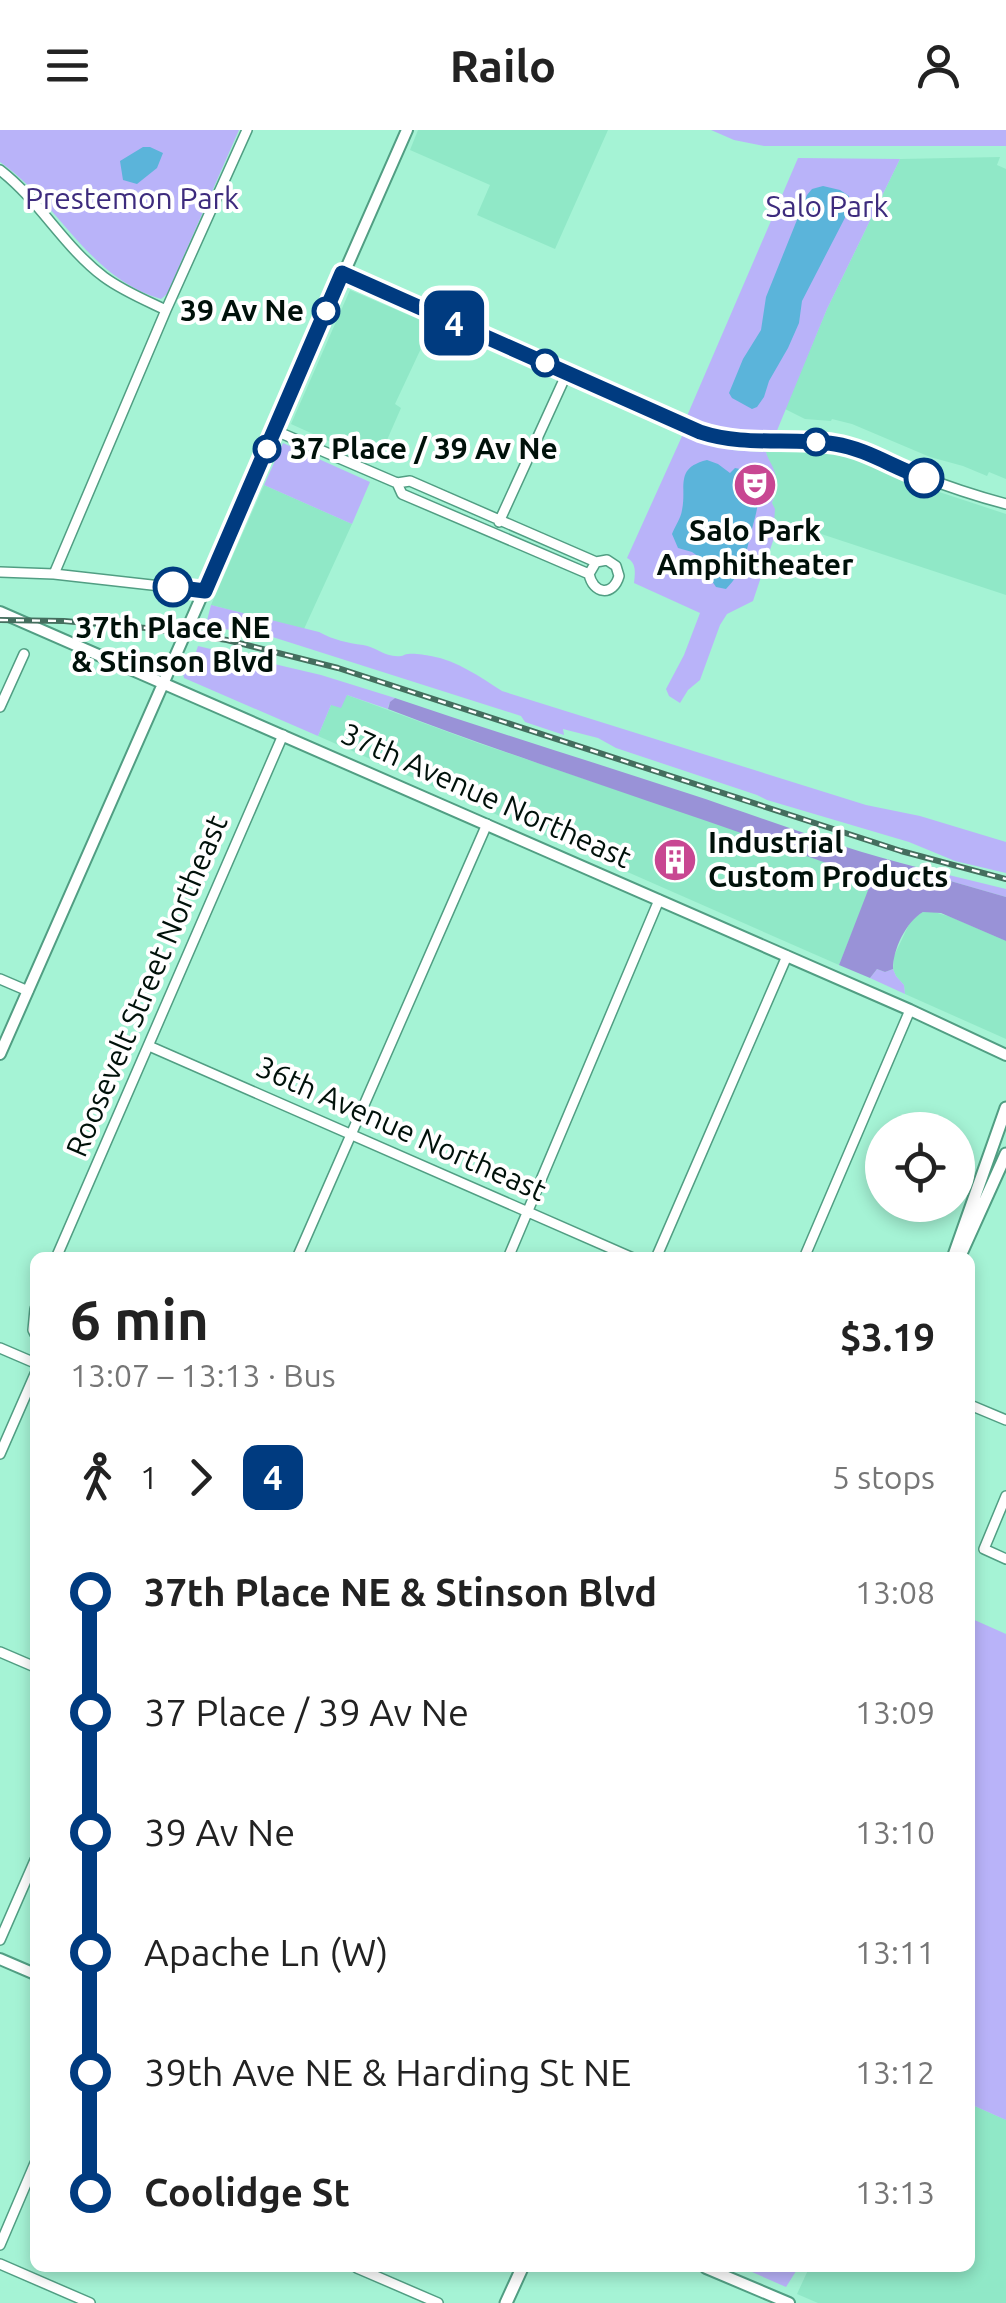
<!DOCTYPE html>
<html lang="en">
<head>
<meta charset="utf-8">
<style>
	:root { --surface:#fff; --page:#f6f6f6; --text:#222; --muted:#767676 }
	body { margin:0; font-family:Ubuntu,sans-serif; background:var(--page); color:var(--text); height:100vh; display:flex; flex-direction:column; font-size:38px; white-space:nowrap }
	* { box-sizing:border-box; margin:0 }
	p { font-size:32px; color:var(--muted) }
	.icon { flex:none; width:55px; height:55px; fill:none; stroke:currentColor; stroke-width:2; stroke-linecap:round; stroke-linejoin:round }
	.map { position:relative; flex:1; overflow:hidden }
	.drawer { position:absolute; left:30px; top:1122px; width:945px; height:1020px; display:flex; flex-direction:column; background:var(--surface); border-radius:15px; box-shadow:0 5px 15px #0003 }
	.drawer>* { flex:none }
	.badge { padding:0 20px; border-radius:15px; font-size:35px; line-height:65px }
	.tools { position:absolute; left:865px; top:982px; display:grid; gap:20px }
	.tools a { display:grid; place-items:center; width:110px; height:110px; border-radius:50%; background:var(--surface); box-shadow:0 5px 15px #0003; font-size:50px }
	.map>.badge { position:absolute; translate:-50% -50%; box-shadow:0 0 0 5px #fff }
	.legs { display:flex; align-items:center; gap:15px; height:110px; padding:0 40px; font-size:32px }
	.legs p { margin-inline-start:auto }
	.headline { display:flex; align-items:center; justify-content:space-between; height:170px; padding:0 40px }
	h1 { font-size:55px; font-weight:700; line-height:75px }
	ul { padding:0 40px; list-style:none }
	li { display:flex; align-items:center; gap:35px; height:120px; font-size:38px }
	li i { display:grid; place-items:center; width:15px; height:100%; margin:0 12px; background:currentColor }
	li i::after { content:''; width:25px; height:25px; margin:-12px; border:8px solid; border-radius:50%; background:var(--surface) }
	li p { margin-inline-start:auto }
	li:first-child i { background:linear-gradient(#0000 50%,currentColor 0) }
	li:last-child i { background:linear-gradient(currentColor 50%,#0000 0) }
	header { display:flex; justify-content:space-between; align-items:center; height:130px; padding:0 40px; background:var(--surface); font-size:45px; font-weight:700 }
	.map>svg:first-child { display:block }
	.built { fill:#90e8c7 }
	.green { fill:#b9b3f9 }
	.forest { fill:#9992d7 }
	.water { fill:#5bb4da }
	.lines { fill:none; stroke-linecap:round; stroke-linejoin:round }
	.minor-casing { stroke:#519e83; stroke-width:12 }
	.tertiary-casing { stroke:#519e83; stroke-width:14 }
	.secondary-casing { stroke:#519e83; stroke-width:15 }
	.minor { stroke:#fff; stroke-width:9 }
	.tertiary { stroke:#fff; stroke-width:10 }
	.secondary { stroke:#fff; stroke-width:11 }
	.rail-casing { stroke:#446e5e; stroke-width:6 }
	.rail { stroke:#fff; stroke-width:2.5; stroke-dasharray:8; stroke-linecap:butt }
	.line-1-casing { stroke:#fff; stroke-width:22 }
	.line-1 { stroke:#003b80; stroke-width:15 }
	.stop-1-dot { fill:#fff; stroke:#003b80; stroke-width:5 }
	.labels { text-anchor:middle; stroke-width:8; stroke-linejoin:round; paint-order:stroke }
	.park-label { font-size:30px; fill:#3d2b7d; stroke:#fff }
	.stop-label { font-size:30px; font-weight:bold; fill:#00110a; stroke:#fff; text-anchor:end }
	.poi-label { font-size:30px; font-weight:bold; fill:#00110a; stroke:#fff }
	.street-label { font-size:30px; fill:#00110a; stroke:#fff }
</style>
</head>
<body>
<header><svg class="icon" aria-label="menu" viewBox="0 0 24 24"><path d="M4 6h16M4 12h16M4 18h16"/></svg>Railo<svg class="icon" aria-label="person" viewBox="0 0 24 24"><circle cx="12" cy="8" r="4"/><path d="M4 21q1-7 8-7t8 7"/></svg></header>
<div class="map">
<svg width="1006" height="2173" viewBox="0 0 1006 2173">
	<rect width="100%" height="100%" fill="#a5f3d5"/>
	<path class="built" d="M418,0H608L555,119L477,85L490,55L410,20Z
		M1000,27L997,35L1006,39V349L989,342L987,346L963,336L930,327L852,294L832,289L831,291L805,289L785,279L827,179L900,29Z
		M350,160L432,195L395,274L401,278L377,333L291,294Z
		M766,322L827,323L851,328L921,356L1006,384V465L791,394L774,393L772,373L775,366Z
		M264,355L352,394L304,499L211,475Z
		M347,565L478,613L754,706L873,750L839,835L318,606L331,575Z
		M931,781L951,787L1006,811V909L905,864L904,855L896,846L893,839L894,826L911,790L923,782Z
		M970,1974L1006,1990V2173H818L797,2164L809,2138H970Z"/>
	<path class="green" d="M0,0H239L167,164L161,169C88,148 59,73 0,32Z
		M711,0H1006V16H764L734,10Z
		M798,28L900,29L827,179L776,303C743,303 717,298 687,286Z
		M683,304L732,320L766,322C768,330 773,335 775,343C778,352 775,364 772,373L775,379L774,393H779L753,471L727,484L720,495L700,550L688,560L680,573L669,566L666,559L684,525L700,483L634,453C635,444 637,433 627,428Z
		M283,313L370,352L352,394L264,355Z
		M211,475L319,502C334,510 347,513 363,515C376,517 386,528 401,526C403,526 405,524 408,524C414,523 425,525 431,526C458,531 480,547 502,561L866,675L920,686L1006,712V743L955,731L909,712L767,670L757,665L616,618L598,608L563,599L564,605L525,592L521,586L260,503L213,498L204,502Z
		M198,516L321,545L395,568L389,574L388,579L347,565L341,578L331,575L318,606L184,548L182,539L195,525Z
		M920,738L1006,759V767L919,742Z
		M877,839L885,842L893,839L896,846L904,855L905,864L870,848Z
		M970,1488L1006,1504V1990L970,1974Z
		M743,2138H798L786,2157Z"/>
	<path class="forest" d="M395,568C492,601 590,631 687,663C764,688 841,719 920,738L919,742L1006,767V811L941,783L923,782C906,792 893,819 893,839L885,842L877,839L870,848L839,835L872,750C712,690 548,640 388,579L390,572Z"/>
	<path class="water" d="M143,17H150L163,23L157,38L137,54L123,50L120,31Z
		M823,56L840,60L849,66V80L802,171L799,193L788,218L769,251L764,267L757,277L752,279L732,268L729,263L743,229L761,200L766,167L807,65L812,59Z
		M707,330L718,334L730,343L735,338L745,340V356L758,367C758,379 755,387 752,399C746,422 744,441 726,459L716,457L704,439L702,429L692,422L678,418L672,404C675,396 681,388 682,380C687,357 674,338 707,330Z"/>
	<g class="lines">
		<g class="minor-casing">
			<path id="minor" d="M0,40C40,71 64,117 104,147C123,161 145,170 166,180
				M343,143L700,302C747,317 791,306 838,315C866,320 891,335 918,345C946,356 976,366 1006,374
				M276,301L397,353L410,351L596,432
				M397,353L402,364L589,444C593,464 613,467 619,446L616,436L607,430L596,432L589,444
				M499,392L567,243
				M0,442L54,444L205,461
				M54,444L166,180L247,0
				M0,577L24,524
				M0,849L28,861
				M149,916L633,1128
				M56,1128L283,605
				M297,1128L487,694
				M508,1128L659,770
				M656,1128L787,826
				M804,1128L910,880
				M35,1179L33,1200L35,1204
				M0,1218L35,1233
				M970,1275L1006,1290
				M0,1324L35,1244
				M1006,1366L984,1419L1006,1429
				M0,1522L35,1537
				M0,1810L35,1730
				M0,2115L35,2033
				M0,2134L90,2173
				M357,2138L438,2173"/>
		</g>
		<g class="tertiary-casing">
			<path id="tertiary" d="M0,482L910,880L1006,925
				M0,924L407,0
				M0,1829L35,1844
				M706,2138L789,2173"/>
		</g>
		<g class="secondary-casing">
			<path id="secondary" d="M953,1128L1006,978
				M959,1128L1006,1024
				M506,2173L522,2138"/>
		</g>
		<use href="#minor" class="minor"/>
		<use href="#tertiary" class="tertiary"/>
		<use href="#secondary" class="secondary"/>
		<g class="rail-casing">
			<path id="rail" d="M0,490L64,491L146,498L227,510L338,538L901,721L1006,749"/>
		</g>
		<use href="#rail" class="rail"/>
	</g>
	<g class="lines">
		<g class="line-1-casing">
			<path id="line-1" d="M173,457L205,461L342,143L700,302C745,317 789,307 835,314C867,319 894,338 924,348"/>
		</g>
		<use href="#line-1" class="line-1"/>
	</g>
	<defs>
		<g id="theatre-disc" transform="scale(2.25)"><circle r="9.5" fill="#c84792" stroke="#fff"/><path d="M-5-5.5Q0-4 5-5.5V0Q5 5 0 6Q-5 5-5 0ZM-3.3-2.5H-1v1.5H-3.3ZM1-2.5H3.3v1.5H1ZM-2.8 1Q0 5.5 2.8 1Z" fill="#fff"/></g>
		<g id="building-disc" transform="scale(2.25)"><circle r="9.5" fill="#c84792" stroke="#fff"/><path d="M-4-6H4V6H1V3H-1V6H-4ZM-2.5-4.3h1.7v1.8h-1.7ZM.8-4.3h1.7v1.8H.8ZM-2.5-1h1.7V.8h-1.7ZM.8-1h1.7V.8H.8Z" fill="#fff"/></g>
	</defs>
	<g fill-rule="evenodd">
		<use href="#theatre-disc" x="755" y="355"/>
		<use href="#building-disc" x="675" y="730"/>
	</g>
	<g class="stop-1-dot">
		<circle cx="326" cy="181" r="12"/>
		<circle cx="545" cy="233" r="12"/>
		<circle cx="816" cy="312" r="12"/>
		<circle cx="267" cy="319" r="12"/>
		<circle cx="924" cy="348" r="18"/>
		<circle cx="173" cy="457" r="18"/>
	</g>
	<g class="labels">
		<g class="park-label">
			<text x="132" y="79">Prestemon Park</text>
			<text x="827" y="87">Salo Park</text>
		</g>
		<g class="stop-label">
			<text x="304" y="191">39 Av Ne</text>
			<text x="290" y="329" text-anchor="start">37 Place / 39 Av Ne</text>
			<text x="173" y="508" text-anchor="middle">37th Place NE<tspan x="173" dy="34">&amp; Stinson Blvd</tspan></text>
		</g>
		<g class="poi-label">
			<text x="755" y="411">Salo Park<tspan x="755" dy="34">Amphitheater</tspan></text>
			<text x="708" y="723" text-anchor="start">Industrial<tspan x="708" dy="34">Custom Products</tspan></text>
		</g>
		<g class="street-label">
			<text transform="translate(486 666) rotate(24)" y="10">37th Avenue Northeast</text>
			<text transform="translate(147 856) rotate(-67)" y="10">Roosevelt Street Northeast</text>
			<text transform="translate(401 999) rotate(24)" y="10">36th Avenue Northeast</text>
		</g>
	</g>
</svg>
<div class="tools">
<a><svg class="icon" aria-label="locate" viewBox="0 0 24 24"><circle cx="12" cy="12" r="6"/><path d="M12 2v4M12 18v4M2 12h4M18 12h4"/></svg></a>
</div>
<b class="badge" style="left:454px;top:193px;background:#003b80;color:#fff">4</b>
<section class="drawer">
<div class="headline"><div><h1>6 min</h1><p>13:07 – 13:13 · Bus</p></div><b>$3.19</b></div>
<div class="legs"><svg class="icon" aria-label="walk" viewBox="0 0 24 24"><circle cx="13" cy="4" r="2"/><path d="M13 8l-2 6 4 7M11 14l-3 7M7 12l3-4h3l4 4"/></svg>1<svg class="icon" aria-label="forward" viewBox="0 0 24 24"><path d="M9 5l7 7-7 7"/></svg><b class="badge" style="background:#003b80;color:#fff">4</b><p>5 stops</p></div>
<ul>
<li><i style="color:#003b80"></i><b>37th Place NE &amp; Stinson Blvd</b><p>13:08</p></li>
<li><i style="color:#003b80"></i><span>37 Place / 39 Av Ne</span><p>13:09</p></li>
<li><i style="color:#003b80"></i><span>39 Av Ne</span><p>13:10</p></li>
<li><i style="color:#003b80"></i><span>Apache Ln (W)</span><p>13:11</p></li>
<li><i style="color:#003b80"></i><span>39th Ave NE &amp; Harding St NE</span><p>13:12</p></li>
<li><i style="color:#003b80"></i><b>Coolidge St</b><p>13:13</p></li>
</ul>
</section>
</div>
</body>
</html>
